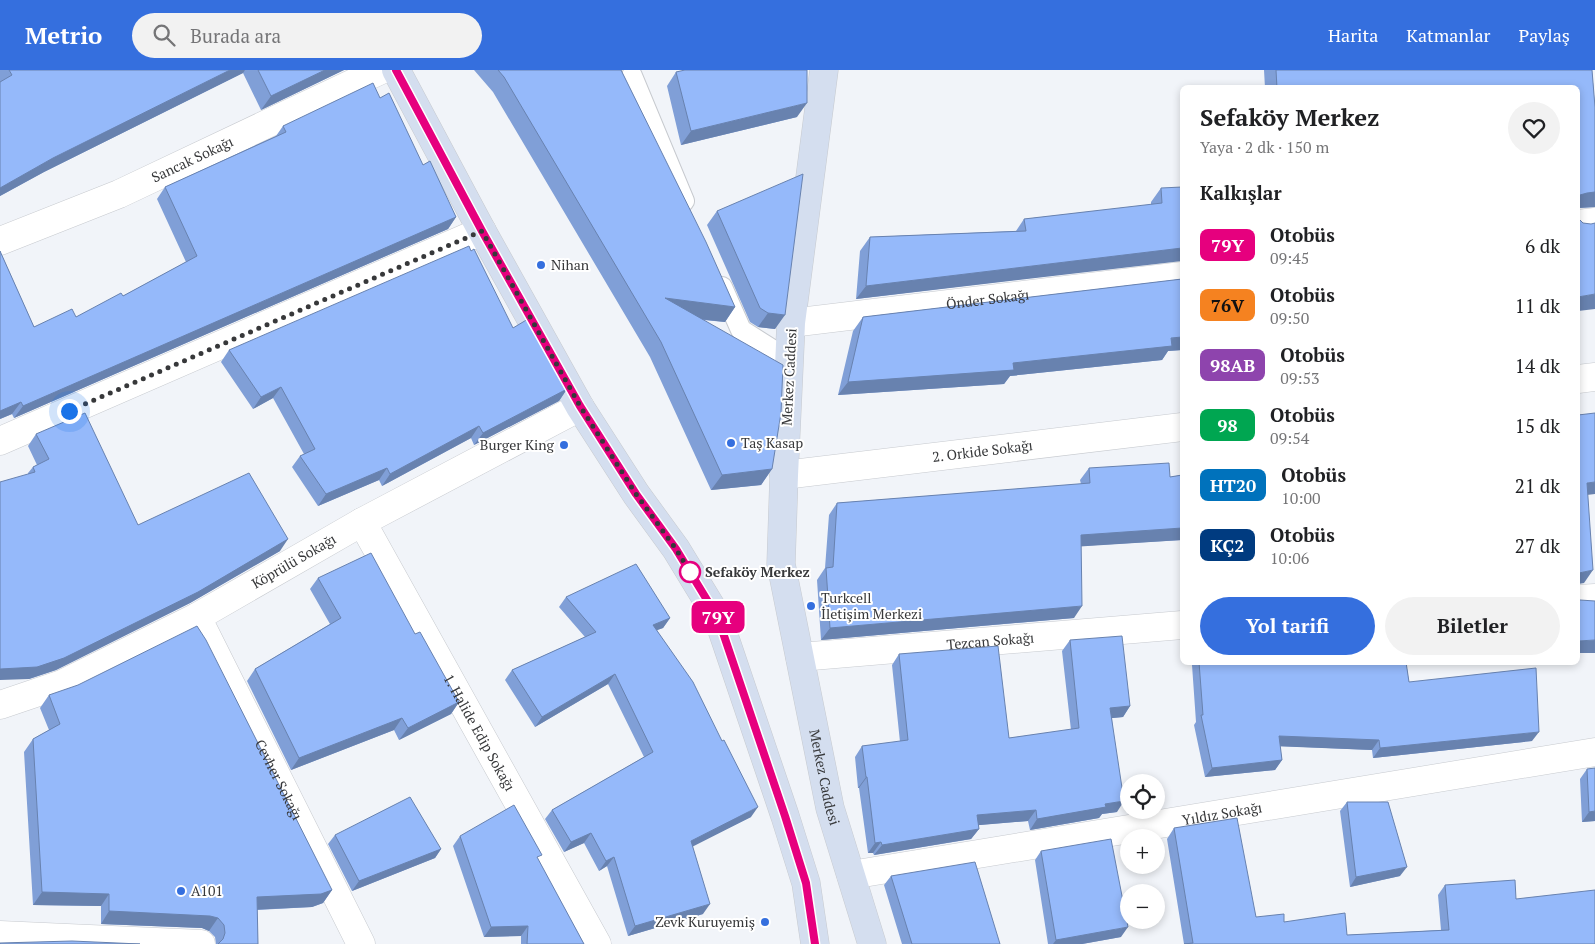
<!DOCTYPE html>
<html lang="tr">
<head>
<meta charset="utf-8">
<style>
	:root { --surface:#fff; --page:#f2f2f2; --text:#202124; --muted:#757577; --accent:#356fde }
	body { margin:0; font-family:"PT Serif",serif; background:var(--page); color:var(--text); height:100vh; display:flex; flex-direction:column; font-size:19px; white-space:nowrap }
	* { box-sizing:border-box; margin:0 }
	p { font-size:16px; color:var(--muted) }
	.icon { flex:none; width:28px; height:28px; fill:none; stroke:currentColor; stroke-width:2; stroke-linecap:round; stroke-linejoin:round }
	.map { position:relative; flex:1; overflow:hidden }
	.panel { position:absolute; left:1180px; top:15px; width:400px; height:580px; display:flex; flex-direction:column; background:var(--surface); border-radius:8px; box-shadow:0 2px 8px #0003 }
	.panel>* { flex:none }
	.badge { padding:0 10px; border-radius:8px; font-size:18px; line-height:32px }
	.controls { position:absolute; left:1120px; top:704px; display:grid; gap:10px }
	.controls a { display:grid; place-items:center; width:45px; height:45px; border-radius:50%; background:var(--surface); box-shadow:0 2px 8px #0003; font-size:25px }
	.you { position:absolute; width:25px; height:25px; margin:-12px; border:4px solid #fff; border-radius:50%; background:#1a73e8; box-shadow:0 0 0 8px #1a73e833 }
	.map>.badge { position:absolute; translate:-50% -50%; box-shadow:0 0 0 2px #fff }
	h2 { padding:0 20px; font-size:19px; line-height:45px }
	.round { display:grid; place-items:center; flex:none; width:52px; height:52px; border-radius:26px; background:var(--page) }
	.head { display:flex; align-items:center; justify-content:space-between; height:85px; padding:0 20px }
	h1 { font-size:24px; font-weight:600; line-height:38px }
	.cta { display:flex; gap:10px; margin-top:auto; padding:10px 20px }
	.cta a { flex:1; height:58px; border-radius:30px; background:var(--accent); color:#fff; font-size:20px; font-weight:600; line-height:58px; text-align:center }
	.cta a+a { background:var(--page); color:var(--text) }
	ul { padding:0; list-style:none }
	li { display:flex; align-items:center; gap:15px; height:60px; padding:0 20px }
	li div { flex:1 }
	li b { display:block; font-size:19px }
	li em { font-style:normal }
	li .badge { min-width:55px; font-weight:700; text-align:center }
	header { display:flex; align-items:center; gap:30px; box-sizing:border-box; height:70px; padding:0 25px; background:var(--accent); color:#fff }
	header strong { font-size:24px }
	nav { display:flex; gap:28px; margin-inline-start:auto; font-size:18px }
	.search { width:350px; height:45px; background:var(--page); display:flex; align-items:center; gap:12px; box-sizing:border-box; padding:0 18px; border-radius:28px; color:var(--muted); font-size:19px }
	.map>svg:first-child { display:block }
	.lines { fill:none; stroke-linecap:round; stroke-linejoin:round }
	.lane-casing { stroke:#c7cacf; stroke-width:22 }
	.street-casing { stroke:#c7cacf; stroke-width:29 }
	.secondary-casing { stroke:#c7cacf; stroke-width:29 }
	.lane { stroke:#fff; stroke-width:20 }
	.street { stroke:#fff; stroke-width:28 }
	.secondary { stroke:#d4deef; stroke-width:28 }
	.wall { fill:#809fd7 }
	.shaded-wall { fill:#6882af }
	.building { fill:#95b9fa; stroke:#6882af }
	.line-casing { stroke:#fff; stroke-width:11 }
	.line { stroke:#e6007e; stroke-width:8 }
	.walk { stroke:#37383a; stroke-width:5; stroke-dasharray:0 9 }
	.poi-dot { fill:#356fde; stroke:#fff; stroke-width:2 }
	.stop-dot { fill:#fff; stroke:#e6007e; stroke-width:2.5 }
	.labels { text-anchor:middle; stroke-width:4; stroke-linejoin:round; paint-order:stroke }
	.street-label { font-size:14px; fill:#37383a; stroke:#fff }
	.poi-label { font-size:14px; fill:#37383a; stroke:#fff; text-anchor:start }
	.stop-label { font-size:14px; font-weight:bold; fill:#37383a; stroke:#fff; text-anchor:start }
</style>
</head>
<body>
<header>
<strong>Metrio</strong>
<div class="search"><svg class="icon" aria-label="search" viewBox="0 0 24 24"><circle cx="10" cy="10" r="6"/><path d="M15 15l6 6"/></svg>Burada ara</div>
<nav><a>Harita</a><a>Katmanlar</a><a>Paylaş</a></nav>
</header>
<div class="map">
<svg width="1595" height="874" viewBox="0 0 1595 874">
	<rect width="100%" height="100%" fill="#f1f4f9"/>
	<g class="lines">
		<g class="lane-casing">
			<path id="lane" d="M632,6L684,131
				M722,217L741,260L790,291"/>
		</g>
		<g class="street-casing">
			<g id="street">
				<path d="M1578,154L1595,152"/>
				<path id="s1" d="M0,171L119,124L381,0"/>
				<path id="s2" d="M791,253L1182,206"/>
				<path d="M1578,309L1595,307"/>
				<path d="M0,371L482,161"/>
				<path id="s3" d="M784,405L1182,357"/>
				<path id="s4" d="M362,452L597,874"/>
				<path d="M1578,529L1595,528"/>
				<path id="s5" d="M197,547L361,874"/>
				<path id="s6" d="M800,587L1182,555"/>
				<path id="s7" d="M0,635L62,614L197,547L362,452L580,337"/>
				<path id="s8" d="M851,805L1595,682"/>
				<path d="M0,865L201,874"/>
			</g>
		</g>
		<g class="secondary-casing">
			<g id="secondary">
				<path d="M396,0L482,161L580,337L636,424L676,479L718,548L785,746L806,813L815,874"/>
				<path id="s9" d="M824,0L791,253L784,405L781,494L830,738L872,874"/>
			</g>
		</g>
		<use href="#lane" class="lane"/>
		<use href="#street" class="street"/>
		<use href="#secondary" class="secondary"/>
	</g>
	<path class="wall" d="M0,0H344L261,40L243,3L44,102L0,126Z
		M474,0H621L735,237L725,252L703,250L772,399L761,415L711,420L650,287L493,22Z
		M1264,0H1592L1595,37V137L1578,138V18H1265Z
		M676,2L797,47L681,75L667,16Z
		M380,28L456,147L448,159L14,348L12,344L0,349V181L34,257L76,247L123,226L186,192L157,129L165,117L276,66L283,56Z
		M1161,118L1180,190L856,229L860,181L870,167L1016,161L1024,149L1151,135V132Z
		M717,141L785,237L775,259L758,257L750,252L707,155Z
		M1182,209V280L1168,281L1162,290L1010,306L1004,314L838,325L853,261L863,247Z
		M513,258L567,319L559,331L474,375L471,368L382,416L379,410L318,436L292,397L300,386L304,384L273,328L253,339L221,292L229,280Z
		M36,364L138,455L280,481L190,533L56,600L29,609L28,403L33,397L37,395L28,376Z
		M1089,398L1170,407L1182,405V470L1081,476L1074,548L821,570L817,510L825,498L829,445L837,433L1081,414L1080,410Z
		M318,508L415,564L459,632L451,644L399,670L394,660L291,700L247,611L255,599L330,554L310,519Z
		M566,527L670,548L663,558L657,560L751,747L692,776L703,844L628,866L607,796L599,801L584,773L564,782L545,749L552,740L644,687L608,614L535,657L505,610L512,600L585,567L559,537Z
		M1070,570L1130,636L1123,647L1112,648L1117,742L1102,744L1099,748L1030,760L1028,751L978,755L979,759L971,769L874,785L873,783H868L859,718H858L855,687L862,676L900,672L892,595L899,584L1009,668L1071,660L1062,581Z
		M1194,592H1406L1409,612L1532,671L1373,688L1372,680L1280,676L1282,690L1275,700L1205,707L1194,655L1196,652L1192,595Z
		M49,625L332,820L323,833L312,837L257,840L258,874H216L215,867L209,861L202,858L101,854V836L33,835L24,682L33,669L49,660L40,638Z
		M1587,699L1595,751L1582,752L1580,709Z
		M1347,732L1400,806L1350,817L1340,741Z
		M1174,758L1256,847L1347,865L1441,860L1438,825L1445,815L1516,829L1595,874H1184L1167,769Z
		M335,765L441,779L435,788L352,821L328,774Z
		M460,766L538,790L584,874H521V866L484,867L453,776Z
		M1041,781L1121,867L1082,874H1048L1035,790Z
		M891,806L1000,874H902L884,815Z"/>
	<path class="shaded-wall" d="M230,0H245L243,3L44,102L0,126V118L53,88Z
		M325,0H344L261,40L271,26Z
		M807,33L797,47L681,75L691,61Z
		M1595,122V137L1578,138V129L1580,125L1587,123Z
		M456,147L448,159L14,348L23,336Z
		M1182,178V191L856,229L866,216Z
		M1595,224V239L1578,241V227Z
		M665,228L735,237L725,252L654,244Z
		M768,243L785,245L775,259L758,257Z
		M1182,267V280L1168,281L1162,290L1010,306L1004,314L838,325L848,312Z
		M281,317L273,328L253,339L261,327Z
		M567,319L559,331L474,375L483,363Z
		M21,332L12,344L0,349V341Z
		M479,356L471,368L382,416L390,404Z
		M387,398L379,410L318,436L326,424Z
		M772,399L761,415L711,420L722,405Z
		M1595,412V424L1578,426L1587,413Z
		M1182,458V470L1072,477L1081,465Z
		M288,469L280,481L190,533L56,600L29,609L0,610V599Z
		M1593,500L1584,513L1578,514V504L1579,503Z
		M1082,536L1074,548L821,570L830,558Z
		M670,548L663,558L646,564L653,555Z
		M1595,570V583H1578V571Z
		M615,604L608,614L535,657L542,647Z
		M459,632L451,644L399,670L408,658Z
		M1130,636L1123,647L1103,649L1110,638Z
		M402,648L394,660L291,700L299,688Z
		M1539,662L1532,671L1373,688L1380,678Z
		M1279,666L1379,670L1372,680L1272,676Z
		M1282,690L1275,700L1205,707L1212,698Z
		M866,707H867L859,718H858Z
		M1124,731L1117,742L1102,744L1099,748L1030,760L1037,749L1105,734Z
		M758,737L751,747L684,781L691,771Z
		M1036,740L1028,751L969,756L977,745Z
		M1595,741V751L1582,752L1589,742Z
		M979,759L971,769L874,785L882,775Z
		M591,763L584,773L564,782L571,772Z
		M881,772L873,783H868L875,773Z
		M441,779L435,788L352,821L359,811Z
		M614,787L607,796L599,801L606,791Z
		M1407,797L1400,806L1350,817L1356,807Z
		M332,820L323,833L312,837L248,840L257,827Z
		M42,822L109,824L101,836L33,835Z
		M710,834L703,844L628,866L635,856Z
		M109,841L210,846L218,848L209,861L202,858L101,854Z
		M528,856L521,866L484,867L491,857Z
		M1128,857L1121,867L1082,874H1053L1056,870Z"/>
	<path class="building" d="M9,0H230L53,88L0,118V12L12,5Z
		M258,0H325L271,26Z
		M498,0H621L706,172L735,237L665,228L783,295L781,343L772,399L722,405L661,272L504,7Z
		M685,0H807V33L691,61L676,2Z
		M1276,0H1592L1595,37V122L1587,123L1580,125L1578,129V18H1277Z
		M373,13L380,28L389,23L423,95L430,91L456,147L23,336L21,332L0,341V181L34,257L72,239L76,247L121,223L123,226L197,186L165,117L286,62L283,56Z
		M803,104L785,245L768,243L760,238L717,141Z
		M1182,117V178L866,216L870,167L1026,161L1024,149L1162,133L1161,118Z
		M1578,148L1583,153L1591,154L1595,153V224L1578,227Z
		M469,176L471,181L474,179L513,258L528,249L567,319L483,363L479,356L390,404L387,398L326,424L300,386L315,379L281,317L261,327L229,280Z
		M1182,209V267L1171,268L1172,276L1013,293L1014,300L848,312L863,247Z
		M85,343L138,455L249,403L288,469L198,522L64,588L37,597L0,599V412L35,402L33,397L49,389L36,364Z
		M1595,343V412L1587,413L1593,500L1579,503L1578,504V345Z
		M1169,393L1170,407L1182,405V458L1081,465L1082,536L830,558L826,498L833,497L837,433L1090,413L1089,398Z
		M371,483L415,564L420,562L459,632L408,658L402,648L299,688L255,599L341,548L318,508Z
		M636,494L670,548L653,555L693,612L722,671L724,670L758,737L691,771L710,834L635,856L614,787L606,791L591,763L571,772L552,740L653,682L615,604L542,647L512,600L596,562L566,527Z
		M1578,528L1580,530L1595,531V570L1578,571Z
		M197,556L206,570L332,820L321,824L257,827L258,874H218L223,869L225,863L224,855L218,848L210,846L109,841V824L42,822L33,669L60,654L49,625L78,615Z
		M1122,566L1130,636L1110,638L1124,731L1105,734L1106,737L1037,749L1036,740L977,745L979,759L882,775L881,772L875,773L867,707H866L862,676L908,670L899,584L998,576L1009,668L1079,658L1070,570Z
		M1199,592H1406L1409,612L1536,598L1539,662L1380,678L1379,670L1279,666L1282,690L1212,698L1201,645H1203Z
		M1595,698V741L1589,742L1587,699Z
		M410,727L441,779L359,811L335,765Z
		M1347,732H1388L1407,797L1356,807Z
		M514,735L542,785L537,787L584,874H527L528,856L491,857L460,766Z
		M1237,748L1256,847L1284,844V852L1345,843L1347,865L1449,860L1445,815L1515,810L1516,829L1595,820V874H1184L1193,873L1174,758Z
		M1111,769L1128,857L1056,870L1041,781Z
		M975,792L1000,874H912L891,806Z
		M72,871L140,874H0V873Z"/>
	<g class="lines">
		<g class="line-casing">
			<path id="line" d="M396,0L482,161L580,336L636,424L676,479L718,548L785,746L806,813L815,874"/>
		</g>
		<use href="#line" class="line"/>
		<path class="walk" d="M69,341L482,161L580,336L636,424L676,479L693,507L690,502"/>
	</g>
	<g class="poi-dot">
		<circle cx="541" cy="195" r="5"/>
		<circle cx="731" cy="373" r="5"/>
		<circle cx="564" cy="375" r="5"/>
		<circle cx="811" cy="536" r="5"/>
		<circle cx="181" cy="821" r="5"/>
		<circle cx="765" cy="852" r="5"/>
	</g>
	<circle class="stop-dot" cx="690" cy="502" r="10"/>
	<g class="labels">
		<g class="street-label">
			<text dy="5" stroke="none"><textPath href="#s1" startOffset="209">Sancak Sokağı</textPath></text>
			<text dy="5" stroke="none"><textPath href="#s2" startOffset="198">Önder Sokağı</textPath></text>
			<text transform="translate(789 307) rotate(-87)" y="5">Merkez Caddesi</text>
			<text dy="5" stroke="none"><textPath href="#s3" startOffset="200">2. Orkide Sokağı</textPath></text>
			<text dy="5" stroke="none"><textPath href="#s7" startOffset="328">Köprülü Sokağı</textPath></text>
			<text dy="5" stroke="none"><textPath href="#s6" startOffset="191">Tezcan Sokağı</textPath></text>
			<text dy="5" stroke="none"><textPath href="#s4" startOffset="241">1. Halide Edip Sokağı</textPath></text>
			<text dy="5" stroke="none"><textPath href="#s9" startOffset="714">Merkez Caddesi</textPath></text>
			<text dy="5" stroke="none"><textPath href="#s5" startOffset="182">Cevher Sokağı</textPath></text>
			<text dy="5" stroke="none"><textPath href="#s8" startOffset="376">Yıldız Sokağı</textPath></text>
		</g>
		<g class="poi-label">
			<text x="551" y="200">Nihan</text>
			<text x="741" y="378">Taş Kasap</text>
			<text x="554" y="380" text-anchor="end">Burger King</text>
			<text x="821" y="533">Turkcell<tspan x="821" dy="16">İletişim Merkezi</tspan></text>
			<text x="191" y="826">A101</text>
			<text x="755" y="857" text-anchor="end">Zevk Kuruyemiş</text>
		</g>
		<g class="stop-label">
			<text x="705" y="507">Sefaköy Merkez</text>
		</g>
	</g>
</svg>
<div class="controls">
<a><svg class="icon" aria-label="locate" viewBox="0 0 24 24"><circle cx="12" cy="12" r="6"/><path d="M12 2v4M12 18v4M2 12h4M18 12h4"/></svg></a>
<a>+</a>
<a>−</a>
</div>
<div class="you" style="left:69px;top:341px"></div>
<b class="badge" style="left:718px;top:547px;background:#e6007e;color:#fff">79Y</b>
<section class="panel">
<div class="head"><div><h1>Sefaköy Merkez</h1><p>Yaya · 2 dk · 150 m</p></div><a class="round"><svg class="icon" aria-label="heart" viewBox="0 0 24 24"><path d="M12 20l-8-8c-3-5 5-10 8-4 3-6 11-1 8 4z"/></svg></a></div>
<h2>Kalkışlar</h2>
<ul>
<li><span class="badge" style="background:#e6007e;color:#fff">79Y</span><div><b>Otobüs</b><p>09:45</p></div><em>6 dk</em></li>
<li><span class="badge" style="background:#f58220;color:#111">76V</span><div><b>Otobüs</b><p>09:50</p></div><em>11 dk</em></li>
<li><span class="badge" style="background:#8e44ad;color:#fff">98AB</span><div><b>Otobüs</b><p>09:53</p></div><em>14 dk</em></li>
<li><span class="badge" style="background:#00a651;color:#fff">98</span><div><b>Otobüs</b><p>09:54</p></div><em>15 dk</em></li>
<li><span class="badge" style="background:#0072bc;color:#fff">HT20</span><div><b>Otobüs</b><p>10:00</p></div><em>21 dk</em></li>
<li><span class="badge" style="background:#003b80;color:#fff">KÇ2</span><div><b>Otobüs</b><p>10:06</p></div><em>27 dk</em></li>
</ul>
<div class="cta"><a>Yol tarifi</a><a>Biletler</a></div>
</section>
</div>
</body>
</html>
